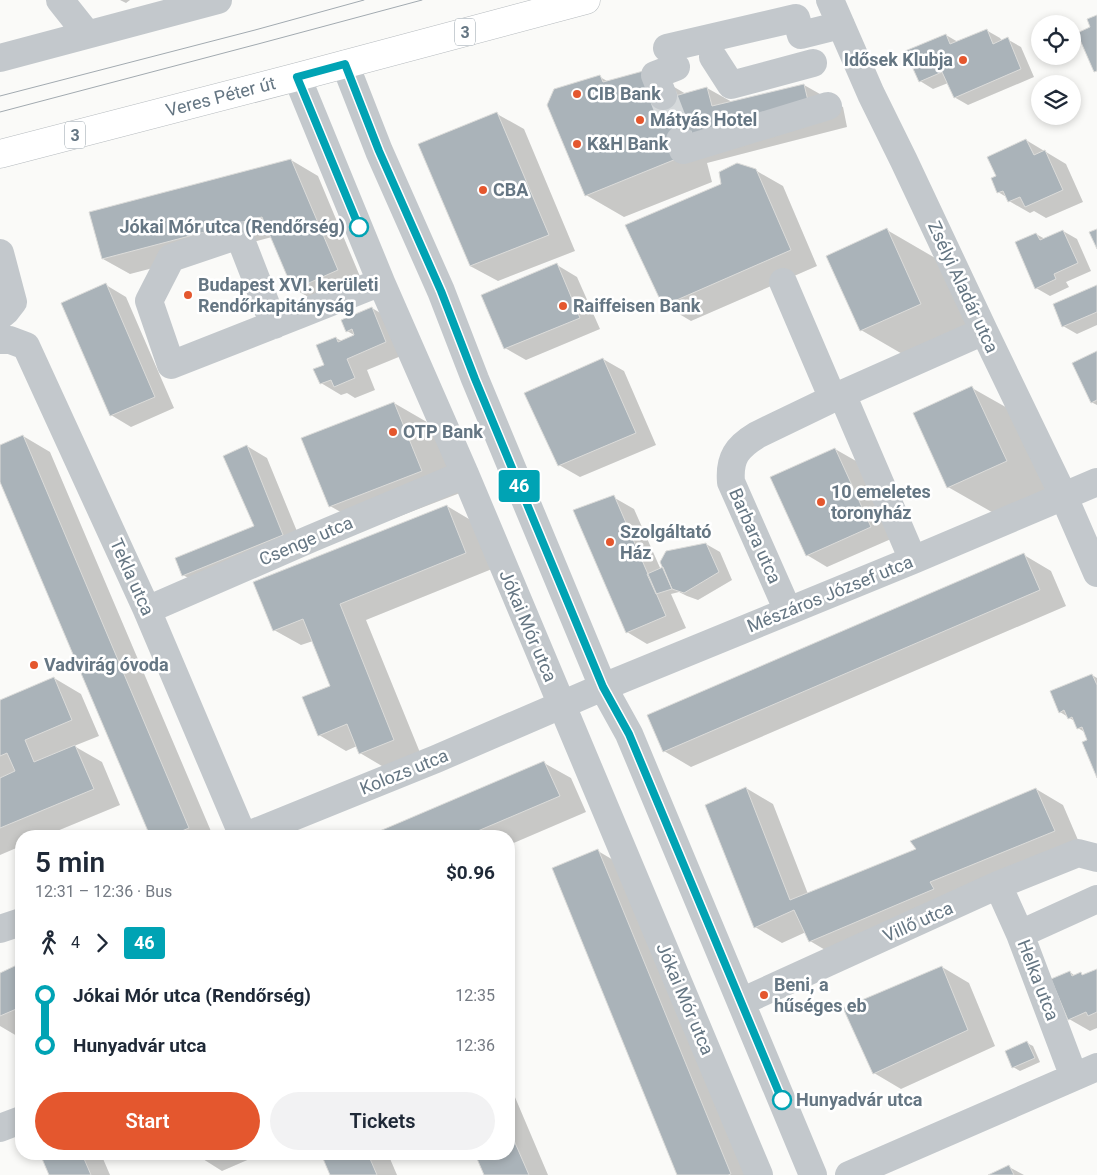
<!DOCTYPE html>
<html lang="en">
<head>
<meta charset="utf-8">
<style>
	:root { --surface:#fff; --page:#f2f2f3; --text:#1f2937; --muted:#747a83; --accent:#e4572e }
	body { margin:0; font-family:Roboto,sans-serif; background:var(--page); color:var(--text); height:100vh; display:flex; flex-direction:column; font-size:19px; white-space:nowrap }
	* { box-sizing:border-box; margin:0 }
	p { font-size:16px; color:var(--muted) }
	.icon { flex:none; width:28px; height:28px; fill:none; stroke:currentColor; stroke-width:2; stroke-linecap:round; stroke-linejoin:round }
	.map { position:relative; flex:1; overflow:hidden }
	.drawer { position:absolute; left:15px; top:830px; width:500px; height:330px; display:flex; flex-direction:column; background:var(--surface); border-radius:20px; box-shadow:0 2px 8px #0003 }
	.drawer>* { flex:none }
	.badge { padding:0 10px; border-radius:4px; font-size:18px; line-height:32px }
	.buttons { position:absolute; left:1031px; top:15px; display:grid; gap:10px }
	.buttons a { display:grid; place-items:center; width:50px; height:50px; border-radius:50%; background:var(--surface); box-shadow:0 2px 8px #0003; font-size:25px }
	.map>.badge { position:absolute; translate:-50% -50%; box-shadow:0 0 0 2px #fff }
	.legs { display:flex; align-items:center; gap:8px; height:55px; padding:0 20px; font-size:16px }
	.legs p { margin-inline-start:auto }
	.headline { display:flex; align-items:center; justify-content:space-between; height:85px; padding:0 20px }
	h1 { font-size:28px; font-weight:600; line-height:38px }
	.primary-button { display:flex; gap:10px; margin-top:auto; padding:10px 20px }
	.primary-button a { flex:1; height:58px; border-radius:30px; background:var(--accent); color:#fff; font-size:20px; font-weight:600; line-height:58px; text-align:center }
	.primary-button a+a { background:var(--page); color:var(--text) }
	ul { padding:0 20px; list-style:none }
	li { display:flex; align-items:center; gap:18px; height:50px; font-size:19px }
	li i { display:grid; place-items:center; width:8px; height:100%; margin:0 6px; background:currentColor }
	li i::after { content:''; width:12px; height:12px; margin:-6px; border:4px solid; border-radius:50%; background:var(--surface) }
	li p { margin-inline-start:auto }
	li:first-child i { background:linear-gradient(#0000 50%,currentColor 0) }
	li:last-child i { background:linear-gradient(currentColor 50%,#0000 0) }
	.map>svg:first-child { display:block }
	.shadow { fill:#0003 }
	.building { fill:#aab3b9; stroke:#dcdcda }
	.lines { fill:none; stroke-linecap:round; stroke-linejoin:round }
	.minor-tunnel { stroke:#d5d9db; stroke-width:28; stroke-dasharray:28 14; stroke-linecap:butt }
	.major-casing { stroke:#b5babe; stroke-width:29 }
	.minor { stroke:#c3c8cc; stroke-width:28 }
	.major { stroke:#fff; stroke-width:28 }
	.tram { stroke:#a2aab0; stroke-width:1 }
	.line-1-casing { stroke:#fff; stroke-width:11 }
	.line-1 { stroke:#00a3b4; stroke-width:8 }
	.poi-dot { fill:#e4572e; stroke:#fff; stroke-width:2 }
	.stop-1-dot { fill:#fff; stroke:#00a3b4; stroke-width:2.5 }
	.labels { text-anchor:middle; stroke-width:5; stroke-linejoin:round; paint-order:stroke }
	.shield { fill:#fff; stroke:#939fa8; stroke-width:1 }
	.shield-label { font-size:16px; font-weight:bold; fill:#657683 }
	.poi-label { font-size:18px; font-weight:bold; fill:#657683; stroke:#fff; text-anchor:start }
	.street-label { font-size:18px; fill:#657683; stroke:#fff }
	.stop-label { font-size:18px; font-weight:bold; fill:#657683; stroke:#fff; text-anchor:end }
</style>
</head>
<body>
<div class="map">
<svg width="1097" height="1175" viewBox="0 0 1097 1175">
	<rect width="100%" height="100%" fill="#fafaf8"/>
	<path class="shadow" d="M120,0H130L126,3Z
		M986,30L1000,38L1002,41L1007,39L1021,47L1034,77L968,105L954,97L948,83L933,89L920,81L946,35L958,42Z
		M647,71L686,94L707,88L732,102L804,85L843,107L847,127L707,163L712,182L624,217L586,195L600,77L609,82Z
		M497,114L524,129L575,251L498,281L470,266Z
		M1026,140L1066,164L1083,202L1046,218L1034,211L1030,213L1009,201L1008,198L998,192L997,176Z
		M291,160L318,176L364,286L321,304L294,289L272,237L130,274L103,259Z
		M755,170L783,186L817,266L691,321L664,305Z
		M887,230L949,266L983,339L923,366L861,330Z
		M1063,231L1077,239L1091,271L1066,282L1069,287L1050,296L1036,288V234L1045,239Z
		M557,265L577,277L600,329L526,360L505,348L483,296Z
		M106,285L126,297L174,408L131,427L111,415Z
		M1097,286V325L1077,334L1063,326Z
		M372,308L392,320L406,354L367,370L375,390L355,398L347,393L341,395L321,383L325,366L336,338L342,341L356,336L347,331Z
		M1097,353V405L1091,402Z
		M603,359L624,371L656,445L580,477L559,465Z
		M972,388L1034,423L1068,497L1011,523L948,487Z
		M394,403L432,425L460,493L369,528L330,506Z
		M23,436L50,452L213,836H151L0,478V446Z
		M247,446L267,458L303,546L204,587L183,575L256,527Z
		M835,449L856,461L891,539L827,567L807,555Z
		M613,497L634,509L661,570L706,544L720,552L732,580L698,600L687,596L679,592L671,594L686,628L647,644L627,632Z
		M447,506L474,522L492,569L366,620L421,755L387,769L360,753L357,746L346,751L319,735L331,687L313,641L301,645L274,630Z
		M1024,555L1051,571L1066,606L691,767L664,751Z
		M1092,675L1097,678V774L1089,741L1086,733L1078,728L1076,722L1060,712Z
		M54,678L81,694L99,736L74,746L102,762L120,805L45,836H21V846L0,855V701Z
		M544,763L571,778L586,812L509,845V836H371Z
		M746,788L773,804L808,894L918,849L1036,789L1063,805L1081,847L837,957L810,941L806,932L782,943L755,927Z
		M598,851L625,867L752,1175H678Z
		M21,965V1034L17,1036L0,1026V974Z
		M942,967L969,983L995,1046L901,1089L874,1073Z
		M1097,970V1028L1090,1031L1069,1019L1070,972L1075,976L1080,974L1084,976Z
		M1027,1043L1033,1046L1040,1062L1020,1071L1013,1067L1006,1052Z
		M509,1083L548,1175H485L476,1154H509Z
		M41,1154H101L110,1175H50Z
		M195,1154H261L222,1171Z
		M322,1154H388L397,1175H331Z
		M1009,1167L1024,1175H991Z"/>
	<path class="building" d="M1097,15V71L1094,72L1077,33L1090,27L1087,19Z
		M987,29L993,44L1008,37L1021,69L954,98L942,72L919,82L905,51L946,34L950,44Z
		M647,70L657,101L707,87L712,106L804,84L809,105L585,196L547,105L554,89L600,75L603,82Z
		M497,112L549,235L470,266L418,144Z
		M1026,139L1034,155L1045,150L1063,190L1025,207L1020,197L1008,202L1003,191L997,193L991,178L996,176L987,157Z
		M291,159L338,270L293,290L262,217L102,259L89,212Z
		M737,163L756,169L791,250L663,306L625,225L721,184L719,172Z
		M887,228L921,304L860,331L826,256Z
		M1097,229V249L1089,232Z
		M1063,230L1078,263L1054,274L1056,279L1035,289L1015,242L1036,233L1040,240Z
		M557,263L580,318L504,349L481,295Z
		M106,283L155,397L110,416L61,303Z
		M1097,285V312L1062,327L1053,304Z
		M372,307L386,342L347,359L355,378L334,387L331,380L320,384L313,369L324,365L316,345L336,337L338,342L354,335L352,329L346,332L341,320Z
		M1097,351V400L1091,403L1072,363Z
		M603,358L636,433L558,466L524,393Z
		M972,386L1007,461L947,488L913,413Z
		M394,402L422,471L329,507L301,438Z
		M23,435L189,828L170,836H150L0,482V445Z
		M247,445L283,535L182,576L175,558L254,526L223,456Z
		M835,448L871,527L806,556L770,477Z
		M614,495L666,616L626,633L573,510Z
		M447,505L466,553L340,604L394,740L359,754L347,724L318,736L302,697L330,686L303,619L273,631L253,582Z
		M706,543L719,572L684,593L672,589L660,562L666,551Z
		M1024,553L1040,590L663,752L647,715Z
		M663,567L672,589L656,594L647,574Z
		M1092,674L1097,685V778L1082,742L1087,740L1082,727L1077,729L1072,717L1068,719L1064,710L1059,713L1050,691Z
		M54,677L72,720L25,740L34,762L75,745L94,789L0,828V778L15,771L7,753L0,756V700Z
		M544,761L560,796L466,836H368Z
		M746,787L790,900L916,849L910,841L1036,788L1055,831L930,882L934,889L809,942L794,910L754,928L705,805Z
		M598,849L731,1174L728,1175H677L552,868Z
		M21,963V1007L0,1016V973Z
		M942,966L968,1030L873,1074L843,1008Z
		M1097,969V1012L1088,1016L1086,1012L1068,1020L1051,979L1070,971L1072,976L1081,972L1082,975Z
		M1027,1041L1035,1058L1012,1068L1005,1051Z
		M509,1129L529,1175H484L475,1154H509Z
		M40,1154H82L91,1175H49Z
		M321,1154H368L377,1175H330Z
		M1009,1165L1014,1175H988Z"/>
	<g class="lines">
		<path class="minor-tunnel" d="M663,96L680,140"/>
		<g class="major-casing">
			<g id="major">
				<path id="s1" d="M0,154L297,77L586,0"/>
			</g>
		</g>
		<path class="minor" d="M60,0L87,34
			M830,0L871,94L904,161L984,331L1064,497L1097,573
			M667,48L796,18L801,35L841,25
			M713,57L731,85L813,63
			M0,58L218,0
			M345,64L379,151L441,291L475,379L603,687L629,734L813,1175
			M297,77L381,282L465,474L759,1175
			M663,96L655,75L676,67
			M680,140L683,150L828,106
			M0,253L13,302L6,311L0,316
			M783,282L833,399
			M274,325L239,235L171,258L149,301L171,365L301,314L381,282
			M0,340H10L26,346L147,610L243,836
			M842,394L913,560
			M147,610L310,539L465,474
			M788,611L731,482C729,458 737,447 757,435L842,394L984,331
			M246,836L436,759L603,687L913,560L1097,482
			M998,885L1020,934L1074,1077
			M0,929L21,922
			M1020,934L1097,899
			M741,1002L998,885L1078,853L1097,858
			M0,1128L21,1120
			M849,1175L1097,1067"/>
		<use href="#major" class="major"/>
		<path class="tram" d="M0,96L255,30L364,0
			M0,112L258,44L422,0"/>
	</g>
	<g class="lines">
		<g class="line-1-casing">
			<path id="line-1" d="M359,227L297,77L345,64L379,151L441,291L475,379L603,687L629,734L782,1100"/>
		</g>
		<use href="#line-1" class="line-1"/>
	</g>
	<g class="poi-dot">
		<circle cx="963" cy="60" r="5"/>
		<circle cx="577" cy="94" r="5"/>
		<circle cx="640" cy="120" r="5"/>
		<circle cx="577" cy="144" r="5"/>
		<circle cx="483" cy="190" r="5"/>
		<circle cx="188" cy="295" r="5"/>
		<circle cx="563" cy="306" r="5"/>
		<circle cx="393" cy="432" r="5"/>
		<circle cx="821" cy="502" r="5"/>
		<circle cx="610" cy="542" r="5"/>
		<circle cx="34" cy="665" r="5"/>
		<circle cx="764" cy="995" r="5"/>
	</g>
	<g class="stop-1-dot">
		<circle cx="359" cy="227" r="9"/>
		<circle cx="782" cy="1100" r="9"/>
	</g>
	<g class="labels">
		<g class="shield">
			<rect x="455" y="18.5" width="20" height="27" rx="4"/>
			<rect x="65" y="121.5" width="20" height="27" rx="4"/>
		</g>
		<g class="shield-label">
			<text x="465" y="38">3</text>
			<text x="75" y="141">3</text>
		</g>
		<g class="poi-label">
			<text x="953" y="66" text-anchor="end">Idősek Klubja</text>
			<text x="587" y="100">CIB Bank</text>
			<text x="650" y="126">Mátyás Hotel</text>
			<text x="587" y="150">K&amp;H Bank</text>
			<text x="493" y="196">CBA</text>
			<text x="198" y="291">Budapest XVI. kerületi<tspan x="198" dy="21">Rendőrkapitányság</tspan></text>
			<text x="573" y="312">Raiffeisen Bank</text>
			<text x="403" y="438">OTP Bank</text>
			<text x="831" y="498">10 emeletes<tspan x="831" dy="21">toronyház</tspan></text>
			<text x="620" y="538">Szolgáltató<tspan x="620" dy="21">Ház</tspan></text>
			<text x="44" y="671">Vadvirág óvoda</text>
			<text x="774" y="991">Beni, a<tspan x="774" dy="21">hűséges eb</tspan></text>
		</g>
		<g class="street-label">
			<text dy="6" stroke="none"><textPath href="#s1" startOffset="228">Veres Péter út</textPath></text>
			<text transform="translate(963 287) rotate(65)" y="6">Zsélyi Aladár utca</text>
			<text transform="translate(755 536) rotate(66)" y="6">Barbara utca</text>
			<text transform="translate(306 541) rotate(-23)" y="6">Csenge utca</text>
			<text transform="translate(132 577) rotate(66)" y="6">Tekla utca</text>
			<text transform="translate(830 594) rotate(-22)" y="6">Mészáros József utca</text>
			<text transform="translate(528 626) rotate(67)" y="6">Jókai Mór utca</text>
			<text transform="translate(404 772) rotate(-22)" y="6">Kolozs utca</text>
			<text transform="translate(918 922) rotate(-24)" y="6">Villő utca</text>
			<text transform="translate(1038 980) rotate(69)" y="6">Helka utca</text>
			<text transform="translate(685 999) rotate(67)" y="6">Jókai Mór utca</text>
		</g>
		<g class="stop-label">
			<text x="345" y="233">Jókai Mór utca (Rendőrség)</text>
			<text x="796" y="1106" text-anchor="start">Hunyadvár utca</text>
		</g>
	</g>
</svg>
<div class="buttons">
<a><svg class="icon" aria-label="locate" viewBox="0 0 24 24"><circle cx="12" cy="12" r="6"/><path d="M12 2v4M12 18v4M2 12h4M18 12h4"/></svg></a>
<a><svg class="icon" aria-label="layers" viewBox="0 0 24 24"><path d="M12 4l9 5-9 5-9-5zM3 14l9 5 9-5"/></svg></a>
</div>
<b class="badge" style="left:519px;top:486px;background:#00a3b4;color:#fff">46</b>
<section class="drawer">
<div class="headline"><div><h1>5 min</h1><p>12:31 – 12:36 · Bus</p></div><b>$0.96</b></div>
<div class="legs"><svg class="icon" aria-label="walk" viewBox="0 0 24 24"><circle cx="13" cy="4" r="2"/><path d="M13 8l-2 6 4 7M11 14l-3 7M7 12l3-4h3l4 4"/></svg>4<svg class="icon" aria-label="forward" viewBox="0 0 24 24"><path d="M9 5l7 7-7 7"/></svg><b class="badge" style="background:#00a3b4;color:#fff">46</b></div>
<ul>
<li><i style="color:#00a3b4"></i><b>Jókai Mór utca (Rendőrség)</b><p>12:35</p></li>
<li><i style="color:#00a3b4"></i><b>Hunyadvár utca</b><p>12:36</p></li>
</ul>
<div class="primary-button"><a>Start</a><a>Tickets</a></div>
</section>
</div>
</body>
</html>
